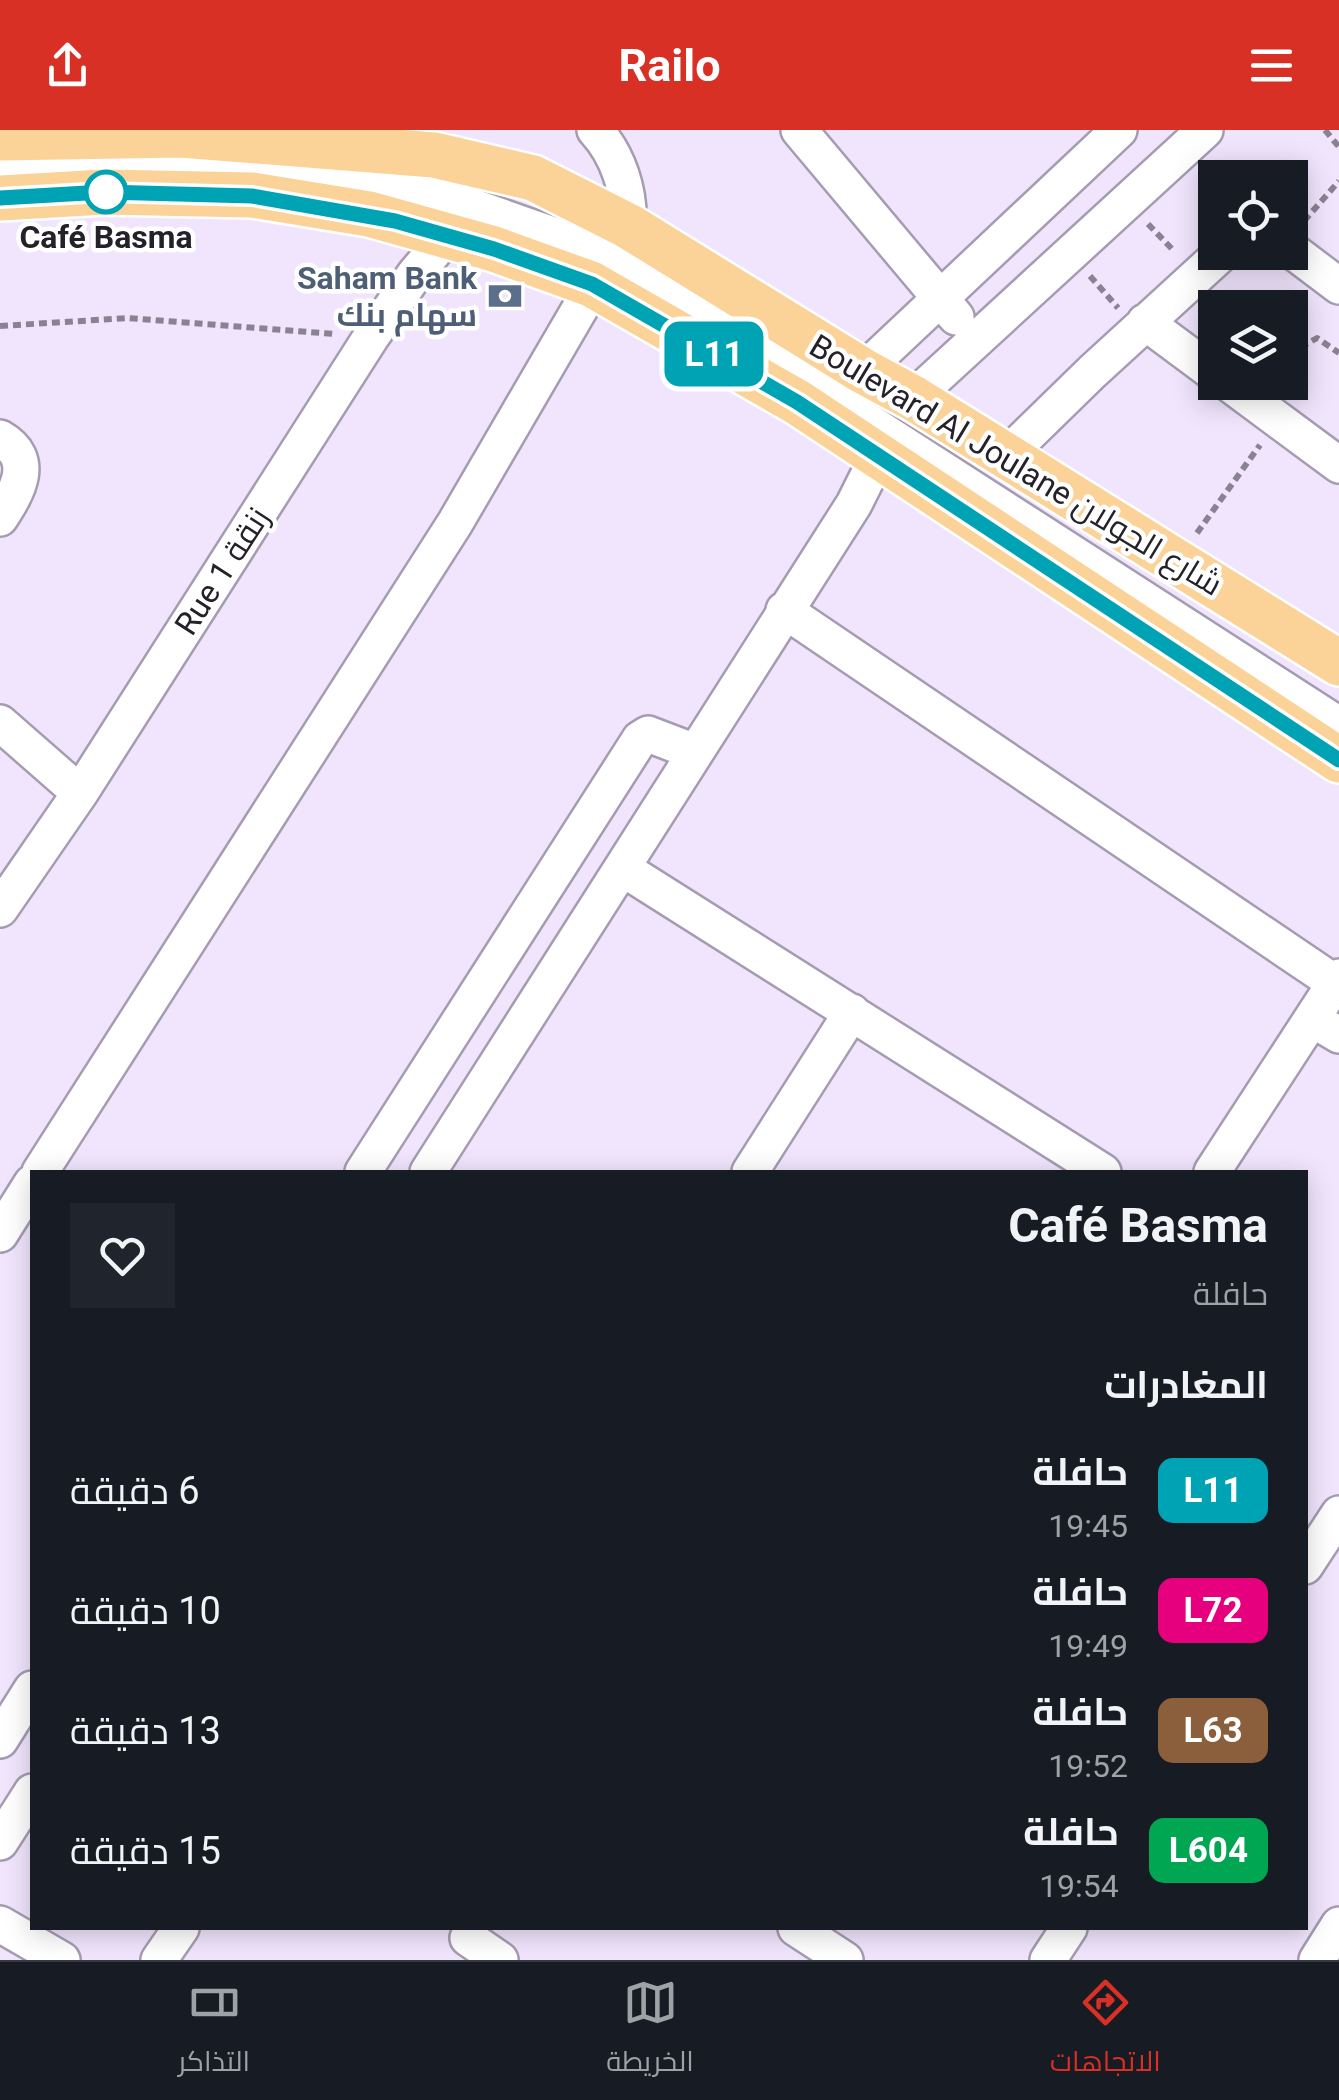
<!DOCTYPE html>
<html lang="ar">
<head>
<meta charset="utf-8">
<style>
	:root { --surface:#171b24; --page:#20242c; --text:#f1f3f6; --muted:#9ea1a6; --line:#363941; --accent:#d93025 }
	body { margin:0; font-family:Roboto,Cairo,sans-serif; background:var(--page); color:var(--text); direction:rtl; height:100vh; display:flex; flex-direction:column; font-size:38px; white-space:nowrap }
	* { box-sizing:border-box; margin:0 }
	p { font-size:32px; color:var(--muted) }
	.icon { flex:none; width:55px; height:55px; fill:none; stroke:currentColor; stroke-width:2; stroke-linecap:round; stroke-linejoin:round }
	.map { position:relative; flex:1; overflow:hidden; direction:ltr }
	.drawer { position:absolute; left:30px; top:1040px; width:1278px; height:760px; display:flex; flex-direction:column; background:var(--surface); border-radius:0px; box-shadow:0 5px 25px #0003; direction:rtl }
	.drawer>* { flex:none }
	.badge { padding:0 20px; border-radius:15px; font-size:35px; line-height:65px }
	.fabs { position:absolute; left:1198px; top:30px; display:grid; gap:20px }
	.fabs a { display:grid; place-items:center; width:110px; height:110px; border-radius:0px; background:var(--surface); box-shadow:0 5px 25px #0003; font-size:50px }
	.map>.badge { position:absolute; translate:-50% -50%; box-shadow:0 0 0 5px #fff }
	h2 { padding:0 40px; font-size:38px; line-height:90px }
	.round { display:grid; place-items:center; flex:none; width:105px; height:105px; border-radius:0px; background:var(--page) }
	.headline { display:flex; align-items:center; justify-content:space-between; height:170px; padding:0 40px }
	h1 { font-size:48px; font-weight:700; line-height:75px }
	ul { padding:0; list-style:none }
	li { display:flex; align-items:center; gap:30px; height:120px; padding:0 40px }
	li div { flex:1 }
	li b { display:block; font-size:38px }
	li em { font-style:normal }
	li .badge { min-width:110px; font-weight:700; text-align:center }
	header { display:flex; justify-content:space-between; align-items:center; height:130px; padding:0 40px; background:var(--accent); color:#fff; font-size:45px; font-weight:700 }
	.dock { display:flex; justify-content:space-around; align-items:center; height:140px; border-top:2px solid var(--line); background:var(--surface); font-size:28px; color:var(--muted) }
	.dock a { display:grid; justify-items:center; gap:5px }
	.dock .current { color:var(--accent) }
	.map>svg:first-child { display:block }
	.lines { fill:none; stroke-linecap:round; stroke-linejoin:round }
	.minor-casing { stroke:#a69cb1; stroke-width:40 }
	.major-casing { stroke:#fff; stroke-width:50 }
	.path { stroke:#898292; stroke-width:6; stroke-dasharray:8 5; stroke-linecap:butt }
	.minor { stroke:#fff; stroke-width:35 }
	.major { stroke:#fbd298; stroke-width:45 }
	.line-casing { stroke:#fff; stroke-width:22 }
	.line { stroke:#00a3b4; stroke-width:15 }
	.stop-dot { fill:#fff; stroke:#00a3b4; stroke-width:5 }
	.labels { text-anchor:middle; stroke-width:9; stroke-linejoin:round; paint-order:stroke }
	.stop-label { font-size:32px; font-weight:bold; fill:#252129; stroke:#fff }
	.service-label { font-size:32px; font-weight:bold; fill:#4e5e75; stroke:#fff; text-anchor:end }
	.street-label { font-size:32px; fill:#252129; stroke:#fff }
</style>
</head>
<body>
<header><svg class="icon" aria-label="menu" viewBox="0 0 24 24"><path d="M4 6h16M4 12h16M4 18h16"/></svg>Railo<svg class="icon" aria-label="share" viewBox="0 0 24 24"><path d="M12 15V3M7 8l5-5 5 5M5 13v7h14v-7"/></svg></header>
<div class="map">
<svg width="1339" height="1830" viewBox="0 0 1339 1830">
	<rect width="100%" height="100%" fill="#f0e5fd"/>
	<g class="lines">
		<g class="minor-casing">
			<path id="minor" d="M799,0L956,187
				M0,35L114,29
				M91,42L154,39L341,48L459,72L610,125L1339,595
				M1290,119L1339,156
				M1145,192L1215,244
				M863,241L1119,0
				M1227,252L1339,335
				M913,268L1205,0
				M0,308C37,329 17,362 0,388
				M1006,326L1092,242L1223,122
				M784,480L1335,853
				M0,593L80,663
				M622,738L1103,1042
				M0,779L80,663L371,207L415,144L448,105
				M1312,889L1339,905
				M40,1042L455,393L628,96C630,61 618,25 595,0
				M363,1042L640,609L648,604L695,622
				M428,1042L854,374L878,326
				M750,1042L852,882
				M1212,1042L1339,847
				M0,1104L32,1053
				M1305,1436L1339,1384
				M0,1610L32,1559
				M0,1712L32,1662
				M0,1794L62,1830
				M796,1798L845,1830
				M468,1808L500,1830
				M159,1830L181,1798
				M1048,1830L1069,1798
				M1317,1830L1339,1795"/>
		</g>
		<g class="major-casing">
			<path id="major" d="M0,8L181,5L434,25L533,48L628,96L863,241L913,268L1339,533
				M0,68L104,62L252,65L369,84L494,119L591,154L797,272L1339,630"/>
		</g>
		<path class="path" d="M1325,0L1339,17
			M1304,91L1339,51
			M1148,94L1174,121
			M1090,146L1118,178
			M1224,166L1241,178
			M0,196L128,188L335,204
			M1290,213L1298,219L1317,208L1339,223
			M1197,403L1260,315"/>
		<use href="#minor" class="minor"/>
		<use href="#major" class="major"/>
	</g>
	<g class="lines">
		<g class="line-casing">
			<path id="line" d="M0,68L104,62L252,66L395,91L494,119L592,154L797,272L1339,630"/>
		</g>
		<use href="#line" class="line"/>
	</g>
	<defs>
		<g id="bank-bare" transform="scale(2.7)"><path d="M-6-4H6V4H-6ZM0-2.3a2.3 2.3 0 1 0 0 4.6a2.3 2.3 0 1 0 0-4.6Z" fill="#5c6f8a" stroke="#fff" stroke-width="2.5" paint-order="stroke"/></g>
	</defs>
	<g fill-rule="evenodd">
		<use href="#bank-bare" x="505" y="166"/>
	</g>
	<circle class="stop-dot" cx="106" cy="62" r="20"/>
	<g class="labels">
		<g class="stop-label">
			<text x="106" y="118">Café Basma</text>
		</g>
		<g class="service-label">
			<text x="477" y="159">Saham Bank<tspan x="477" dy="37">سهام بنك</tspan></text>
		</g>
		<g class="street-label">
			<text transform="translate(1016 335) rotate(31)" y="11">Boulevard Al Joulane شارع الجولان</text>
			<text transform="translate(222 441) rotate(-57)" y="11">Rue 1 زنقة</text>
		</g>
	</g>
</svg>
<div class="fabs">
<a><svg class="icon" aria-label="locate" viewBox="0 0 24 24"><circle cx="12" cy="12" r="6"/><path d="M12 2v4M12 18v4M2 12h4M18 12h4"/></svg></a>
<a><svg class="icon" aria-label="layers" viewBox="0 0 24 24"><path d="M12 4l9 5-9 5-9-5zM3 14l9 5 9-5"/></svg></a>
</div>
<b class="badge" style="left:714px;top:224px;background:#00a3b4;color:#fff">L11</b>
<section class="drawer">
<div class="headline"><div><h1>Café Basma</h1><p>حافلة</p></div><a class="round"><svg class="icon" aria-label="heart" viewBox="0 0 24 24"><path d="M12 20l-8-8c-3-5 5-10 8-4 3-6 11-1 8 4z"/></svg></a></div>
<h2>المغادرات</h2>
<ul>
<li><span class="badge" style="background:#00a3b4;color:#fff">L11</span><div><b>حافلة</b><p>19:45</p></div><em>6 دقيقة</em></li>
<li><span class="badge" style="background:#e6007e;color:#fff">L72</span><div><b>حافلة</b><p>19:49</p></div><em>10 دقيقة</em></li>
<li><span class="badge" style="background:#8b5e3c;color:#fff">L63</span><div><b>حافلة</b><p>19:52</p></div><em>13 دقيقة</em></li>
<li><span class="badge" style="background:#00a651;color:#fff">L604</span><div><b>حافلة</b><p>19:54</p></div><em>15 دقيقة</em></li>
</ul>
</section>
</div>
<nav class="dock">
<a class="current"><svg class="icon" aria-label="directions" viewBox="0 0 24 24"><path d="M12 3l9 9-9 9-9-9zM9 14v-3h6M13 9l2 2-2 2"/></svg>الاتجاهات</a>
<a><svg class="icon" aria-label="map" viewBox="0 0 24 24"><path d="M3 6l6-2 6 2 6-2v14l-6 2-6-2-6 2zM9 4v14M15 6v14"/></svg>الخريطة</a>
<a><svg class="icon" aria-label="tickets" viewBox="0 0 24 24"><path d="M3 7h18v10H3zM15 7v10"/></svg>التذاكر</a>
</nav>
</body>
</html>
